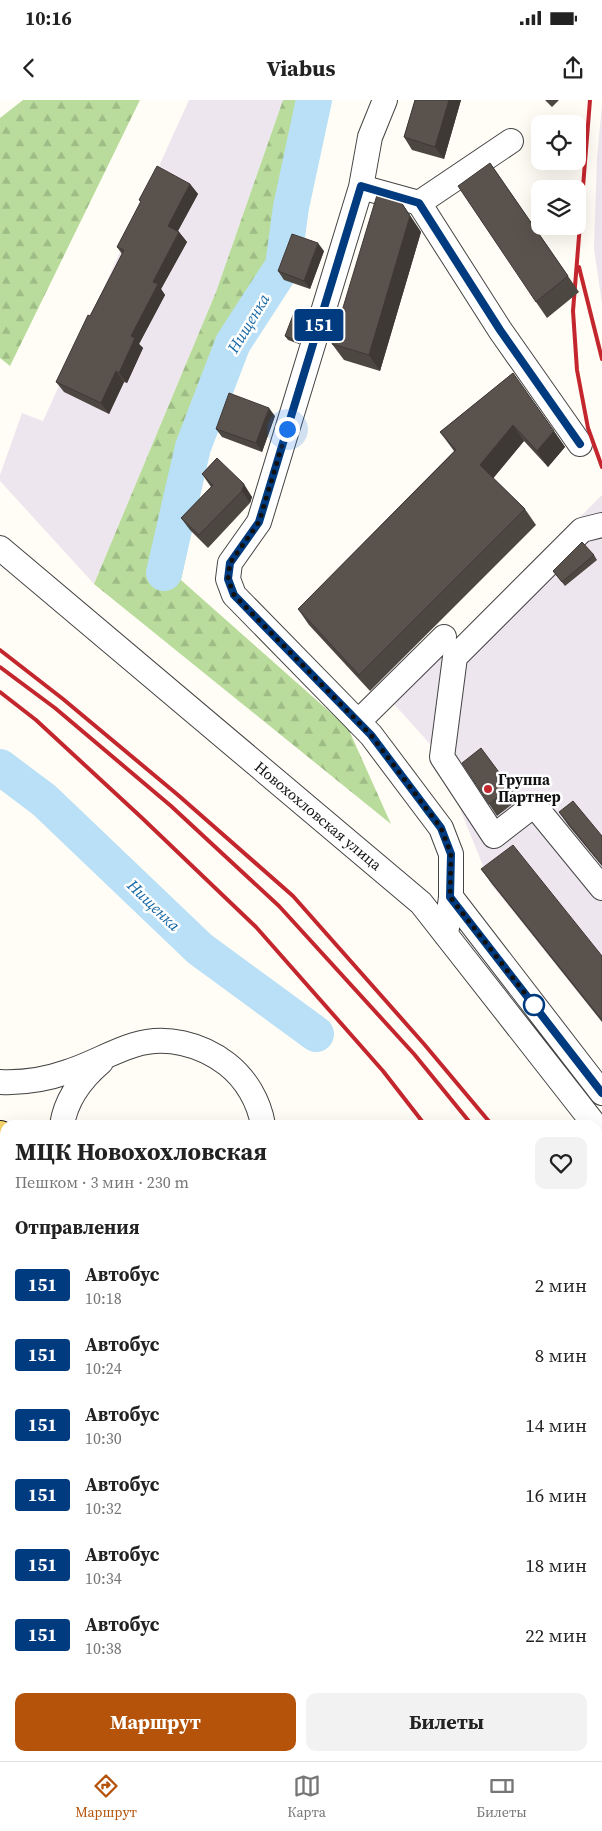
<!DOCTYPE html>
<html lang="ru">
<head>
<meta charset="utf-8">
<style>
	:root { --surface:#fff; --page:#f2f2f2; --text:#222; --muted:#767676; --line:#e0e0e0; --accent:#b45309 }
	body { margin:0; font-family:"Source Serif 4",serif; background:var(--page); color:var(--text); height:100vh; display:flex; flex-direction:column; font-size:19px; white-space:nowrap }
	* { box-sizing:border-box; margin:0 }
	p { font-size:16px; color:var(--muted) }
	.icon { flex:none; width:28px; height:28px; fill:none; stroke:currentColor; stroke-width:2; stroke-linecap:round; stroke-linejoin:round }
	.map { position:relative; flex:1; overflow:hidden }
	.details { position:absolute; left:0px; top:1020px; width:602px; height:641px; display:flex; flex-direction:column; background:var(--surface); border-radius:15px 15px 0 0; box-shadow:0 5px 20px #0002 }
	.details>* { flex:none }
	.badge { padding:0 10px; border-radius:4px; font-size:18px; line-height:32px }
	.tools { position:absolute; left:531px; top:15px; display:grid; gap:10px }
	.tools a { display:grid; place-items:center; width:55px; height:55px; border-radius:10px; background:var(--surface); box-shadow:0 5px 20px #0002; font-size:25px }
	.you { position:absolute; width:25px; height:25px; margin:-12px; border:4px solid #fff; border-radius:50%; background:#1a73e8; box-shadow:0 0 0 8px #1a73e833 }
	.map>.badge { position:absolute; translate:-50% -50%; box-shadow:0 0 0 2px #fff }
	h2 { padding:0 15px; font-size:19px; line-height:45px }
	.round { display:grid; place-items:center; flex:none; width:52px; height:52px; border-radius:10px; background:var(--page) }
	.summary { display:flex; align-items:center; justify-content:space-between; height:85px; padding:0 15px }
	h1 { font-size:24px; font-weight:700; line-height:38px }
	.primary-button { display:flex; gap:10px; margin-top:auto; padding:10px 15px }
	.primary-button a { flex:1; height:58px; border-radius:10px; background:var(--accent); color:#fff; font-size:20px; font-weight:700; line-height:58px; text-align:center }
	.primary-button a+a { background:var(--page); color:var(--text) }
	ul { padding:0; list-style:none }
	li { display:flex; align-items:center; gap:15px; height:70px; padding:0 15px }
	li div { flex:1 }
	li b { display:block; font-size:19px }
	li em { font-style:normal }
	li .badge { min-width:55px; font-weight:700; text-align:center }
	.status { display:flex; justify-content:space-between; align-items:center; height:35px; padding:0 25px; background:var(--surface); direction:ltr }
	.status svg { height:14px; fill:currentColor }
	header { display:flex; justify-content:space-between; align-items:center; height:65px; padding:0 15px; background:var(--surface); font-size:22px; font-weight:700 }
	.menu { display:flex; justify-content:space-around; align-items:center; height:70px; border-top:1px solid var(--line); background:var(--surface); font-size:14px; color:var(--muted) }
	.menu a { display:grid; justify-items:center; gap:2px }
	.menu .selected { color:var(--accent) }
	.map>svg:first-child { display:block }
	.industrial { fill:#eee6ef }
	.forest { fill:url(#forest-firs) }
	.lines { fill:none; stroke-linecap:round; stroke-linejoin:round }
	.river { stroke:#b9e0f7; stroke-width:36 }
	.minor-casing { stroke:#444; stroke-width:26 }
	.major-casing { stroke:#222; stroke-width:30 }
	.path { stroke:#333; stroke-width:3; stroke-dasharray:5 2.5; stroke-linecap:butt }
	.minor { stroke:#fff; stroke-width:24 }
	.major { stroke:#f9d66b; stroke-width:28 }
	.rail { stroke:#c4262e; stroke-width:4 }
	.wall { fill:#4d4742 }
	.shaded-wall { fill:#3f3936 }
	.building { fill:#5a524d; stroke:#3f3936 }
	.line-casing { stroke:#fff; stroke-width:11 }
	.line { stroke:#003b80; stroke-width:8 }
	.walk { stroke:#111; stroke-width:5; stroke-dasharray:0 9 }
	.poi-dot { fill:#c4262e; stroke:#fff; stroke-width:2 }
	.stop-dot { fill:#fff; stroke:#003b80; stroke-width:2.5 }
	.labels { text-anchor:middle; stroke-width:5; stroke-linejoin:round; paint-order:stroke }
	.poi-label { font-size:15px; font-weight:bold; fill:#111; stroke:#fff; text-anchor:start }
	.street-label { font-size:15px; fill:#111; stroke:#fff }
	.water-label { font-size:16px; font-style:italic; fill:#1768a6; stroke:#fff }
</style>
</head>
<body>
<div class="status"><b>10:16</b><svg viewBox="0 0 49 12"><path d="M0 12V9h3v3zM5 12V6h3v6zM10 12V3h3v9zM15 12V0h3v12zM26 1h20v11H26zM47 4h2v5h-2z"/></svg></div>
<header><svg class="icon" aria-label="back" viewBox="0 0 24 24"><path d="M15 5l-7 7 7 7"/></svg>Viabus<svg class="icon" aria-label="share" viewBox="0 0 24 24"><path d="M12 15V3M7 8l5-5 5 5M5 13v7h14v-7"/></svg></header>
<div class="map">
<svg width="602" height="1661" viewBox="0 0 602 1661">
	<defs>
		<pattern id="forest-firs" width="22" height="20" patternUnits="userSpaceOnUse" patternTransform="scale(1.25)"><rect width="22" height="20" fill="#b9dc9c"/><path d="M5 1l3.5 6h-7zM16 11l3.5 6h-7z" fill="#9ebc85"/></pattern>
	</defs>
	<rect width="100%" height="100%" fill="#fffdf5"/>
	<path class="industrial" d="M189,0H283L216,192L94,484L0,381V375L22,313L43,321Z
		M602,5V204L594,149L597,58Z
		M602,395V922L490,783L443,667L430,644L394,604Z
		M0,1163L5,1169V1656H241L239,1661H0Z"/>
	<path class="forest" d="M23,0H140L10,266L0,258V18Z
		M283,0H327L207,357L181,480L348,628L391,724L94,484L216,192Z
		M326,1656H441L444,1661H326Z"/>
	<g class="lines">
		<path class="river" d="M164,473L193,347L233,243L283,166L291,107L314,0
			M0,667L44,700L200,849L316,934"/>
		<g class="minor-casing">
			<path id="minor" d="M361,87L370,37L385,0
				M419,103L511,41
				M602,425L582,430L455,557L442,657L494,736L534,705L602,788
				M0,448L421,803L595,1025
				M358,622L444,537
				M451,797L602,993
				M446,835L451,797V754L441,728L371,635L234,495L228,479L230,463L259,422L361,87L419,103L500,230L580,344
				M0,982C22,983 47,979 67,972C90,965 111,952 134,945C166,935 201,944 227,964C246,979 259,1001 263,1025
				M62,1025C66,999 81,979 101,962
				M0,1368L5,1373
				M598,1634L602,1639
				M270,1656L272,1661
				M301,1656L302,1661"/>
		</g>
		<g class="major-casing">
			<path id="major" d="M0,1035L5,1041
				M0,1097L5,1102
				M0,1139L5,1144
				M500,1656L504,1661
				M556,1656L560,1661"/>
		</g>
		<path class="path" d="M598,1451L602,1455
			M598,1590L602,1597"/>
		<use href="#minor" class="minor"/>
		<use href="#major" class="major"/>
		<path class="rail" d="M590,0L573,211L577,270L588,328L602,367
			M579,167L602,259
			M0,550L63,599L178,695L293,796L424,944L492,1025
			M0,567L55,608L171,706L279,806L414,954L472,1025
			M0,592L36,620L141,717L256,827L383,971L425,1025
			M598,1151L602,1157
			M598,1178L602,1184
			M598,1241L602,1247"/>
	</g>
	<path class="wall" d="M415,0H461L444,59L412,50L404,37Z
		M545,0H559L552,7Z
		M490,63L579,192L547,218L536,202Z
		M190,84L198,94L178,131L187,142L161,189L165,195L139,244L143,248L127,283L124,282L109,314L64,292L56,282L122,154L117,147L141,102L139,100Z
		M401,102L421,132L380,271L344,260L332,244Z
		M324,151L310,189L284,180L278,171Z
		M304,214L307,218L299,244L288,240L285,236Z
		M513,273L565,347L548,367L524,341L493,378L525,409L536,425L370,591L309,525L298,509L454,351L440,332Z
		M275,316L262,352L222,337L216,329Z
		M217,358L252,397L250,403L208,448L190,430L181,418L211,387L202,374Z
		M594,455L597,460L565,486L553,471Z
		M510,687L519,699L497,716L489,704Z
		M559,712L602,736V766L568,725Z
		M481,769L602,856V922L492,784Z
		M5,1217V1279L0,1280V1221Z
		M5,1285V1324L0,1319V1291Z
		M0,1415L5,1420V1528L0,1523Z
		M126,1656H230L225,1661H121Z"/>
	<path class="shaded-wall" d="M449,0H461L444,59L435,47Z
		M190,84L198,94L175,136L168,126Z
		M401,102L421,132L380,271L369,255Z
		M179,132L187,142L161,189L165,195L139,244L143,248L127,283L119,273L131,236L153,182Z
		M318,143L324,151L310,189L304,181Z
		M304,214L307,218L299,244L296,240Z
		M116,271L124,282L109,314L101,303Z
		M269,308L275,316L262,352L256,343Z
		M513,325L524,341L491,381L480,365Z
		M554,331L565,347L548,367L537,351Z
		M244,384L252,397L250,403L242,391Z"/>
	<path class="building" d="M415,0H449L435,47L404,37Z
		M490,63L568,176L536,202L458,86Z
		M157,66L190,84L168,126L179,132L153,182L158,184L131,236L135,238L119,273L116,271L101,303L56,282L88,215L90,216L124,150L117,147L141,101L139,100Z
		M377,95L401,102L410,116L369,255L332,244Z
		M292,134L318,143L304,181L278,171Z
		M295,210L304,214L296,240L285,236Z
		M513,273L554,331L537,351L513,325L480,365L525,409L359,575L298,509L456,350L440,332Z
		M229,293L269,308L256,343L216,329Z
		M217,358L244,384L242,391L199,435L181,418L213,385L202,374Z
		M582,442L594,455L562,482L553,471Z
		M481,648L510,687L489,704L462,663Z
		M573,701L602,736V765L559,712Z
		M513,745L602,856V920L481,769Z
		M5,1217V1269L4,1267L0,1265V1221Z
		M5,1285V1320L0,1315V1291Z
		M602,1346V1394L598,1389V1350Z
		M0,1415L5,1420V1524L0,1519Z
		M0,1610L5,1615V1656H46L49,1660L48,1661H0Z
		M126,1656H201L197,1661H121Z"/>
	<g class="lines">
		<g class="line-casing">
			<path id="line" d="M580,344L500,230L419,103L361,86L259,422L230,463L228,479L234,495L371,635L441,728L451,754L450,797L602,993"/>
		</g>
		<use href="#line" class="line"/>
		<path class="walk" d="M287,329L259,422L230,463L228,479L234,495L371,635L441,728L451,754L450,797L534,905"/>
	</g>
	<circle class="poi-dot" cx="488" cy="689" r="5"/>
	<circle class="stop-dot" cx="534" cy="905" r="10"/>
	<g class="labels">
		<g class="poi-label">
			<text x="498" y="685">Группа<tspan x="498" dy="17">Партнер</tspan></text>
		</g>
		<g class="street-label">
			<text transform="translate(318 716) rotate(40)" y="5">Новохохловская улица</text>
		</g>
		<g class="water-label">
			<text transform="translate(248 223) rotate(-59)" y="6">Нищенка</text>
			<text transform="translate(154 805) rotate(44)" y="6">Нищенка</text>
		</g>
	</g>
</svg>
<div class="tools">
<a><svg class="icon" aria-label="locate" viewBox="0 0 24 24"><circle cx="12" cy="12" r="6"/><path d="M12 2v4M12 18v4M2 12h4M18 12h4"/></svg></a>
<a><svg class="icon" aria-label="layers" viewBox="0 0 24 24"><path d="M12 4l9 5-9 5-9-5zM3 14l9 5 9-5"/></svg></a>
</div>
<div class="you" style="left:287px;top:329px"></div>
<b class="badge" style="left:319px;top:225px;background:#003b80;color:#fff">151</b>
<section class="details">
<div class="summary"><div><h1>МЦК Новохохловская</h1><p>Пешком · 3 мин · 230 m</p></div><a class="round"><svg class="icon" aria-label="heart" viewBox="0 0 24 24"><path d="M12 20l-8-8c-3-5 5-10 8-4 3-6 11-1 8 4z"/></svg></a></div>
<h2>Отправления</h2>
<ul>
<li><span class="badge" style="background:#003b80;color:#fff">151</span><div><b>Автобус</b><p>10:18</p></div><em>2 мин</em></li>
<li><span class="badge" style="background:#003b80;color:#fff">151</span><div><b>Автобус</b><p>10:24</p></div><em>8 мин</em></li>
<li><span class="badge" style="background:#003b80;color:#fff">151</span><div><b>Автобус</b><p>10:30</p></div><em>14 мин</em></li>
<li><span class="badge" style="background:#003b80;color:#fff">151</span><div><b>Автобус</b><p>10:32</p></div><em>16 мин</em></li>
<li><span class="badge" style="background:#003b80;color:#fff">151</span><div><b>Автобус</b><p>10:34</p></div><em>18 мин</em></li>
<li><span class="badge" style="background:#003b80;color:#fff">151</span><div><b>Автобус</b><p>10:38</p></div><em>22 мин</em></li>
</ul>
<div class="primary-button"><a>Маршрут</a><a>Билеты</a></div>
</section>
</div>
<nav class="menu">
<a class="selected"><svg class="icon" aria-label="directions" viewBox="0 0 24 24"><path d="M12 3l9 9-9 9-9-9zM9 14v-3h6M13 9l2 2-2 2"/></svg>Маршрут</a>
<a><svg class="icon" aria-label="map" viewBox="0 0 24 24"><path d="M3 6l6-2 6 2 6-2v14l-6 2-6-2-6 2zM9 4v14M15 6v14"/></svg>Карта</a>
<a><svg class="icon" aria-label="tickets" viewBox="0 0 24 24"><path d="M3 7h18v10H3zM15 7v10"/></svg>Билеты</a>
</nav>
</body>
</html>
